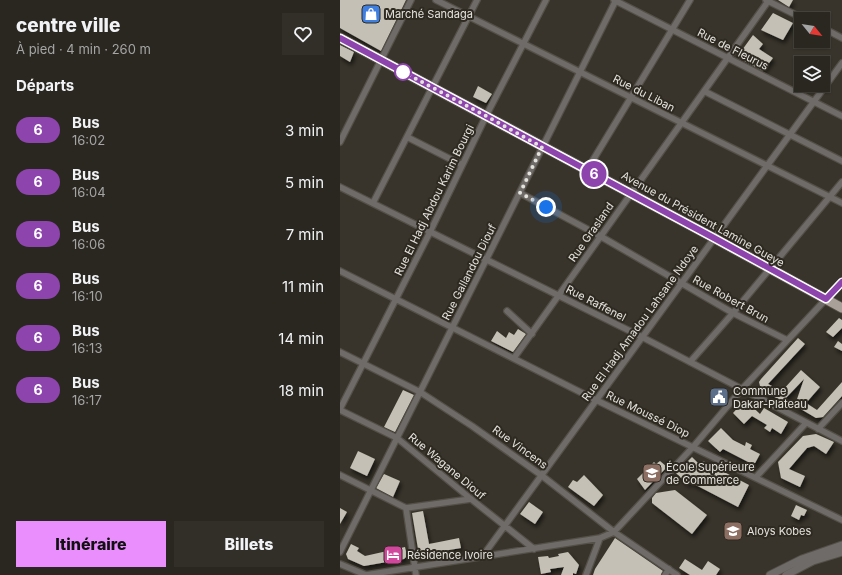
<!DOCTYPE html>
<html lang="fr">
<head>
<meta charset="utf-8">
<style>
	:root { --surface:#2a2720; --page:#322f29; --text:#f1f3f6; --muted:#a5a5a5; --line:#46443e; --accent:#ea8dfd }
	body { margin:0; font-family:Inter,sans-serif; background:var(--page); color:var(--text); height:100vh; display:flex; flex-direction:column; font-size:15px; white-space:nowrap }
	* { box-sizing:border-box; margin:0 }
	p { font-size:13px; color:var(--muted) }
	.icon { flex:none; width:22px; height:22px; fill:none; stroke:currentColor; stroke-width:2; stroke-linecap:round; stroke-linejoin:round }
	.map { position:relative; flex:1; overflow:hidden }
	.panel { display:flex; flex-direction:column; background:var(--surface); width:340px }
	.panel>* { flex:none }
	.badge { padding:0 8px; border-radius:13px; font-size:14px; line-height:26px }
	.needle { width:26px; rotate:120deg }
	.controls { position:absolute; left:454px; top:12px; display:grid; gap:8px }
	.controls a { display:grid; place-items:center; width:36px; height:36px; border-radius:0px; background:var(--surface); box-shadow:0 1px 3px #0004,0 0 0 1px var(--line); font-size:20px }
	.you { position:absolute; width:20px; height:20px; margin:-10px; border:3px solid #fff; border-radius:50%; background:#1a73e8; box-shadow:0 0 0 6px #1a73e833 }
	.map>.badge { position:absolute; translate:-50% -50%; box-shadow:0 0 0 2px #fff }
	h2 { padding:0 16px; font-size:15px; line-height:36px }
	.round { display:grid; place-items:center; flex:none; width:42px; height:42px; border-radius:0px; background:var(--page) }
	.overview { display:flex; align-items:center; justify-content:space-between; height:68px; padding:0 16px }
	h1 { font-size:19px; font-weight:800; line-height:30px }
	.button { display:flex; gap:8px; margin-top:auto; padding:8px 16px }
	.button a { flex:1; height:46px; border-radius:0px; background:var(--accent); color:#111; font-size:16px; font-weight:800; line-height:46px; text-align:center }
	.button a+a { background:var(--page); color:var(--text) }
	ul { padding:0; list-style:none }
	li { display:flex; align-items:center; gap:12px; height:52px; padding:0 16px }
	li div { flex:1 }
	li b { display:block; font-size:15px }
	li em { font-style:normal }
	li .badge { min-width:44px; font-weight:700; text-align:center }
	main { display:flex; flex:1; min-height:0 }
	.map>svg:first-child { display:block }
	.building { fill:#c4c0b5; filter:url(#shadow) }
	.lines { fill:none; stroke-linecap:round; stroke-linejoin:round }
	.minor-casing { stroke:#545047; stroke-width:8 }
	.tertiary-casing { stroke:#545047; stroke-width:9 }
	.primary-casing { stroke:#545047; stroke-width:11 }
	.minor { stroke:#6f6b68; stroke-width:5.5 }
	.tertiary { stroke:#6f6b68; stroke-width:7 }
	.primary { stroke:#a9a09a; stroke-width:9 }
	.line-casing { stroke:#fff; stroke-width:9 }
	.line { stroke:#8e44ad; stroke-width:6 }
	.walk { stroke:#e4e2dc; stroke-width:4; stroke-dasharray:0 7.2 }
	.stop-dot { fill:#fff; stroke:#8e44ad; stroke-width:2 }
	.labels { text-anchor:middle; stroke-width:4; stroke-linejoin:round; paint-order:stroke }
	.poi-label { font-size:11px; fill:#e4e2dc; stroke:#2e2a22; text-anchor:start }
	.street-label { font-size:11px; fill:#e4e2dc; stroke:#2e2a22 }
</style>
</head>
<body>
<main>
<section class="panel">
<div class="overview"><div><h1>centre ville</h1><p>À pied · 4 min · 260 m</p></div><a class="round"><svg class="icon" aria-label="heart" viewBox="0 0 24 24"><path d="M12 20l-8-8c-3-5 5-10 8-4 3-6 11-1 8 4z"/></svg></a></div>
<h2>Départs</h2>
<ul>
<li><span class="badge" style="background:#8e44ad;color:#fff">6</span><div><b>Bus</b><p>16:02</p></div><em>3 min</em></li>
<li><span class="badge" style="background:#8e44ad;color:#fff">6</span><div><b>Bus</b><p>16:04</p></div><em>5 min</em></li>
<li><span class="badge" style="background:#8e44ad;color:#fff">6</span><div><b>Bus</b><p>16:06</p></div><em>7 min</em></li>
<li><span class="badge" style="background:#8e44ad;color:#fff">6</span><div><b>Bus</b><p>16:10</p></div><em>11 min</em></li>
<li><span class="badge" style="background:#8e44ad;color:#fff">6</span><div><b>Bus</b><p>16:13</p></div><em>14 min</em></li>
<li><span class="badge" style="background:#8e44ad;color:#fff">6</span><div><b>Bus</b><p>16:17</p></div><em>18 min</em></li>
</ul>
<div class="button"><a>Itinéraire</a><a>Billets</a></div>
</section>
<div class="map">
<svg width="502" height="575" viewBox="0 0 502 575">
	<defs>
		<filter id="shadow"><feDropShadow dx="2" dy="3.5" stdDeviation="2" flood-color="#0009"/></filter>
	</defs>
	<rect width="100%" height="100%" fill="#38342b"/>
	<path class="building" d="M0,0H66L41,51L0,28Z
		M438,0H453L449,7Z
		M433,13L453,23L443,40L421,30Z
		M413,35L423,44L419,49L433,58L423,71L397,57Z
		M0,45L14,52L10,62L0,56Z
		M138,86L152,94L146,103L133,97Z
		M499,318L502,320V328L493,337L486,332Z
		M178,329L186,334L173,352L151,341L157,331L166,338L169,332L174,335Z
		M458,338L465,344L428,384L442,391L461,370L480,387L466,403L477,410L502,382V396L483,417L476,418L459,408L457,406L456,402L464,379L444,400H440L422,390L420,386L419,382L421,379Z
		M498,341L502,344V351L494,347Z
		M63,390L74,395L55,432L44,427Z
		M405,400L420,414L424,408L448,422L441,434L432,428L430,432L424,428L427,425L412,416L404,424L393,413Z
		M381,428L393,440L405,446L406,442L412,445L410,449L420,454L414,465L383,449L380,452L368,441Z
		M476,434L494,442L486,454L474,446L467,448L449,469L465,476L460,487L441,478L438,462L463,436Z
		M18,451L35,459L27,476L10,468Z
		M352,457L360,465L363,461L409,485L398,507L350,482L347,484L336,473Z
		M320,461L327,467L305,490L297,479L314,462L316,464Z
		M44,474L60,481L53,497L36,488Z
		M244,475L263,495L254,506L228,487L233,480L237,482Z
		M335,490L367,515L352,534L312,503V498L316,493Z
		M189,502L203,512L195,524L180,514Z
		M456,505L467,510L464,516L461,515L459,520L451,516Z
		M0,508L7,512L0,524Z
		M83,511L89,544L119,538L121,548L79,555L72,513Z
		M275,538L323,571L321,575H253L255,569Z
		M11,544L19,548L17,551L25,556L65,547L67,556L64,559L24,566L8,559L6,554Z
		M228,552L239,565L236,574L233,573V575H221L224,567L210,569L211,572L201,574L198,557L208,556L209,558L219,556L218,554Z
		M345,559L362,570L368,561L380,569L376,575H350L339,568Z"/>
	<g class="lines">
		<g class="minor-casing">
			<path id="minor" d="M96,0L502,203
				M274,0L502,116
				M426,0L464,19
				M483,28L502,38
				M364,91L502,161
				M67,137L122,165
				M0,142L71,0
				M247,170L350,0
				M0,187L302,337L502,441
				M180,193L260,236L393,313L447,340
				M33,203L137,0
				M0,271L256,400L502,520
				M167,311L192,334
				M0,352L80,392L132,426L201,475L274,532L337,575
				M174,358L429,0
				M350,362L393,313L502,182
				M0,409L90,232L146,116L206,0
				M0,410L57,438L131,499L194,549
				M478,429L502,403
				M0,475L66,508
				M416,477L466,423
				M66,508L76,575
				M66,508L131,499
				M0,552L276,0
				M142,557L502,63
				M0,564L26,575L260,538L274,532L353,447L402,389L486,299
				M246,575L260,538
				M325,575L329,569"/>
		</g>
		<g class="tertiary-casing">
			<path id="tertiary" d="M486,299L502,282
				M430,575L462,559L502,545
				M446,575L473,561L502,552"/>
		</g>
		<g class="primary-casing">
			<path id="primary" d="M0,38L374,238L502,308"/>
		</g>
		<use href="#minor" class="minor"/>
		<use href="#tertiary" class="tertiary"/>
		<use href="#primary" class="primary"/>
	</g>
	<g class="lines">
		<g class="line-casing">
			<path id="line" d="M0,38L374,238L486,299L502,282"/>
		</g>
		<use href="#line" class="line"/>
		<path class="walk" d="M63,72L146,116L202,147L180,193L206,207"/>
	</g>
	<defs>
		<g id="shop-square" transform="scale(1)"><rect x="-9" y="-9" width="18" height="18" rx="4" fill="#3f7fe0" stroke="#2e2a22"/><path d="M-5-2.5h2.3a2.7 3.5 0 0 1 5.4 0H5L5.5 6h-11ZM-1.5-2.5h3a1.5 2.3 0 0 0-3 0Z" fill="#fff"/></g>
		<g id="civic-square" transform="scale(1)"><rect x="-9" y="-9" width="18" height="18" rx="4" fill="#5c6f8a" stroke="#2e2a22"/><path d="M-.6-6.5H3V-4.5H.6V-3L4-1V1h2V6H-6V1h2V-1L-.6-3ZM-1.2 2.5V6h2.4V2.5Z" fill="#fff"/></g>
		<g id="university-square" transform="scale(1)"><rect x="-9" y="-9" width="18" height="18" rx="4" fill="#8d6e63" stroke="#2e2a22"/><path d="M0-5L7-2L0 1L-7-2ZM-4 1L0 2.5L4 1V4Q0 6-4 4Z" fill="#fff"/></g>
		<g id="school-square" transform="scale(1)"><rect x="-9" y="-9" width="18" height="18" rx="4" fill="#8d6e63" stroke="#2e2a22"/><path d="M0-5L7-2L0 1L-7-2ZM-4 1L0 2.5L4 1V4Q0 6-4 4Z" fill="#fff"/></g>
		<g id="hotel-square" transform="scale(1)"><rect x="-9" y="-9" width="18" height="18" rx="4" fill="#d1479c" stroke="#2e2a22"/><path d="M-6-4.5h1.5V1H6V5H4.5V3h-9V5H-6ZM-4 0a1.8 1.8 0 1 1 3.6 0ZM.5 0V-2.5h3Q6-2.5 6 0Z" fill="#fff"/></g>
	</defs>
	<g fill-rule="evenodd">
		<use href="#shop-square" x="31" y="14"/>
		<use href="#civic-square" x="379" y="397"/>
		<use href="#university-square" x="312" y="473"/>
		<use href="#school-square" x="393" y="531"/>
		<use href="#hotel-square" x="53" y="555"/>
	</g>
	<circle class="stop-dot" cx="63" cy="72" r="8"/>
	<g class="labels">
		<g class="poi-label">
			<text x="45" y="18">Marché Sandaga</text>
			<text x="393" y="395">Commune<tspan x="393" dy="13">Dakar-Plateau</tspan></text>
			<text x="326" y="471">École Supérieure<tspan x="326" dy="13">de Commerce</tspan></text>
			<text x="407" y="535">Aloys Kobes</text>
			<text x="67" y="559">Résidence Ivoire</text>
		</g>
		<g class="street-label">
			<text transform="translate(393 49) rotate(27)" y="4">Rue de Fleurus</text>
			<text transform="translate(304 93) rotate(27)" y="4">Rue du Liban</text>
			<text transform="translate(94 200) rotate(-64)" y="4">Rue El Hadj Abdou Karim Bourgi</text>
			<text transform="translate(363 219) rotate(29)" y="4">Avenue du Président Lamine Gueye</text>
			<text transform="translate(251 232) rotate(-55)" y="4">Rue Grasland</text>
			<text transform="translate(129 272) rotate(-63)" y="4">Rue Gallandou Diouf</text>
			<text transform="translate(391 299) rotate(29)" y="4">Rue Robert Brun</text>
			<text transform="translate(256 303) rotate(27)" y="4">Rue Raffenel</text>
			<text transform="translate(300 323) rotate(-54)" y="4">Rue El Hadj Amadou Lahsane Ndoye</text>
			<text transform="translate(308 414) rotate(26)" y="4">Rue Moussé Diop</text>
			<text transform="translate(180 447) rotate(36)" y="4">Rue Vincens</text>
			<text transform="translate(107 466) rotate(40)" y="4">Rue Wagane Diouf</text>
		</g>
	</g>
</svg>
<div class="controls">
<a><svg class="needle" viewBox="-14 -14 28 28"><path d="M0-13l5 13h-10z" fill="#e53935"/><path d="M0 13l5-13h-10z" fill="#a5a5a5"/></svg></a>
<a><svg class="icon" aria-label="layers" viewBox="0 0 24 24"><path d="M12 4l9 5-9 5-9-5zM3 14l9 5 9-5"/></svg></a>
</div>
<div class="you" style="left:206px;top:207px"></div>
<b class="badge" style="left:254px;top:174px;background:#8e44ad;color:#fff">6</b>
</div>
</main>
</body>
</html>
